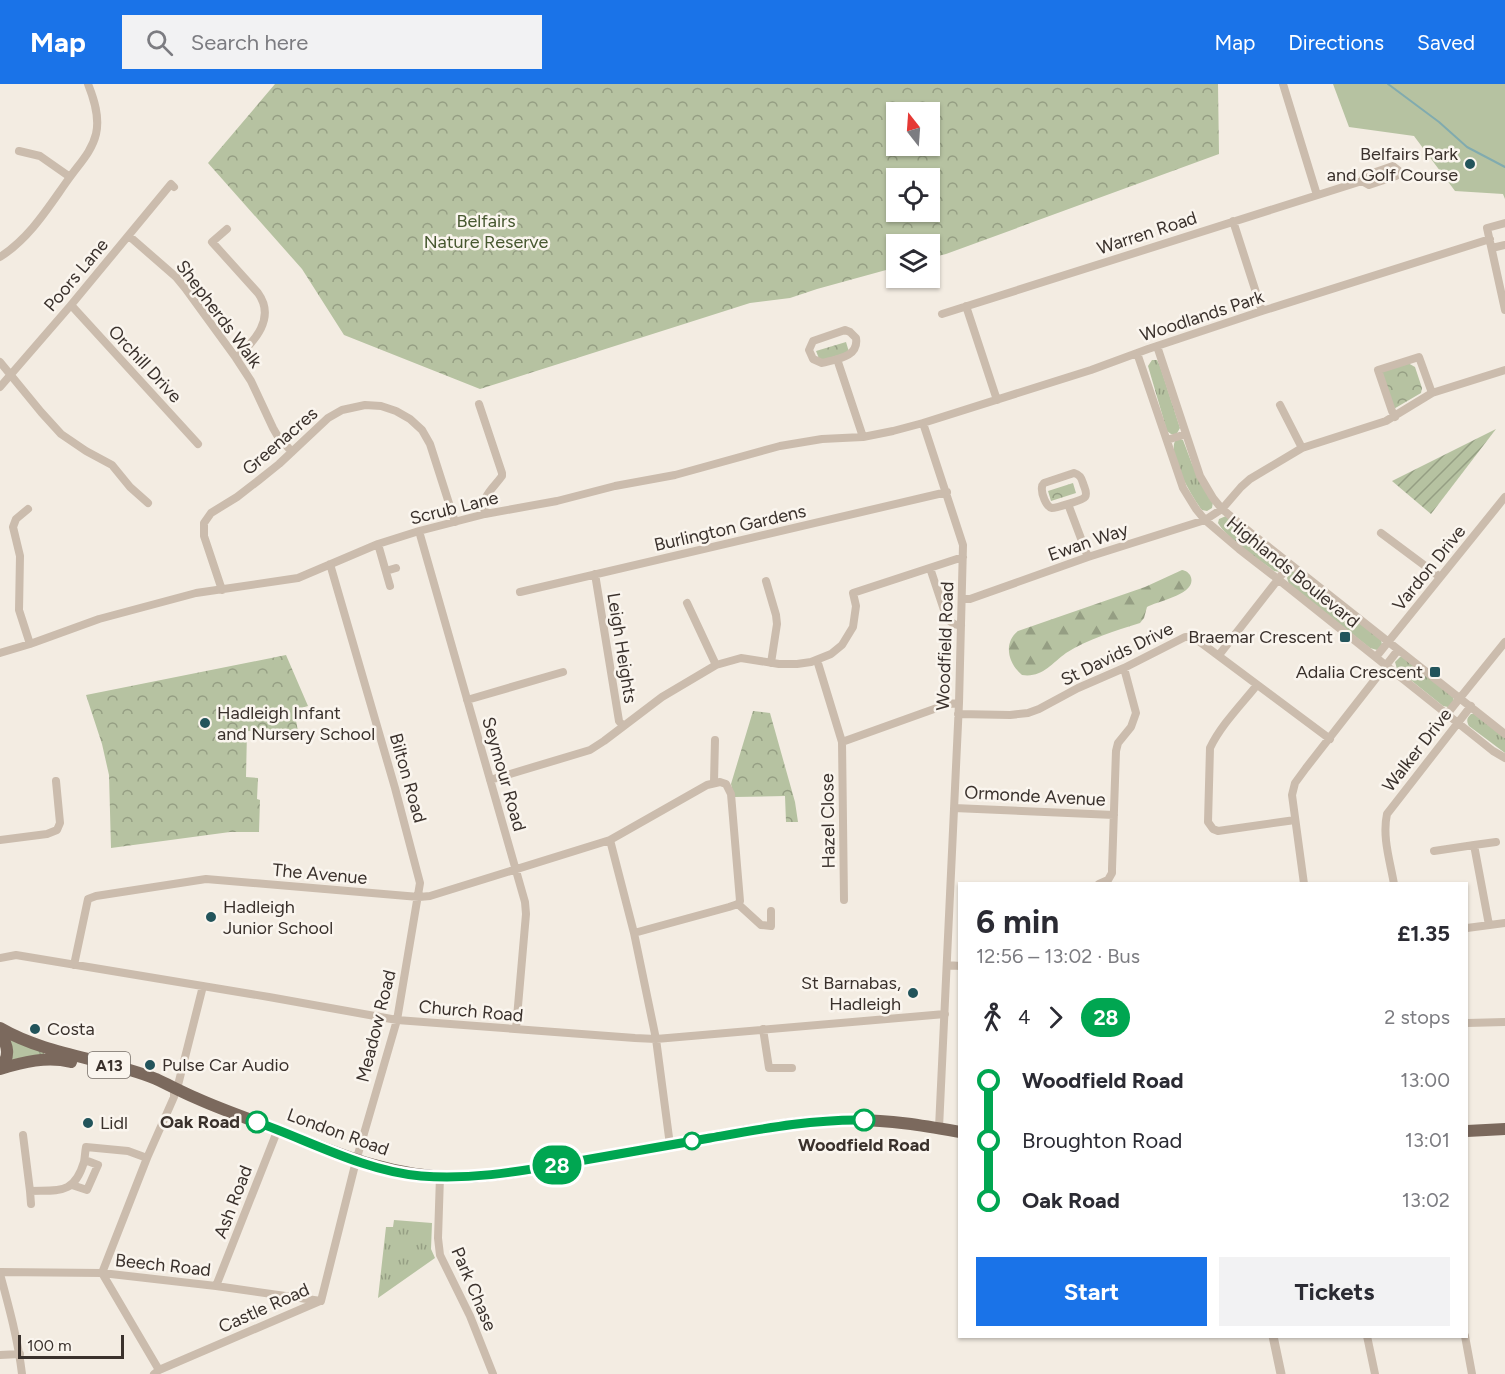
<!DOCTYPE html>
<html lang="en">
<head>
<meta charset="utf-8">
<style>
	:root { --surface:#fff; --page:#f2f2f3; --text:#2b2b33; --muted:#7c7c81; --accent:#1a73e8 }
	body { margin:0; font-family:Figtree,sans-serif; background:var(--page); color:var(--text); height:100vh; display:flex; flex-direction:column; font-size:22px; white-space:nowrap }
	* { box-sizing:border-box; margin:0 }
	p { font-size:20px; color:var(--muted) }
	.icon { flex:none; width:33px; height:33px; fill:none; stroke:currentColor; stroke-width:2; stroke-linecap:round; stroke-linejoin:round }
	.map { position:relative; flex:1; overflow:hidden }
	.side { position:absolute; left:958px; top:798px; width:510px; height:456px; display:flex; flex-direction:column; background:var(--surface); border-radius:0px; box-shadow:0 2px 4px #0004 }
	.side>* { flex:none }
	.badge { padding:0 12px; border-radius:20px; font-size:21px; line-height:39px }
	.needle { width:39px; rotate:343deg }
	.buttons { position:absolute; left:886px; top:18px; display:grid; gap:12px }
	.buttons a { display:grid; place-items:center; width:54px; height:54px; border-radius:0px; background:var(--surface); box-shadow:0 2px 4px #0004; font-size:30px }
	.scale { position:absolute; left:18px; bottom:15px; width:106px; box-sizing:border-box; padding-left:6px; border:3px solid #3a312c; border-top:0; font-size:16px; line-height:21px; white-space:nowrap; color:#3a312c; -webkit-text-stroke:4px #faf5ee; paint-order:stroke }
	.map>.badge { position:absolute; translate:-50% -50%; box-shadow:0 0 0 3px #fff }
	.legs { display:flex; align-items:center; gap:9px; height:66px; padding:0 18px; font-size:20px }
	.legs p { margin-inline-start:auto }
	.head { display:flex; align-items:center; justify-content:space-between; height:102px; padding:0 18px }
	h1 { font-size:33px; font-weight:700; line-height:45px }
	.cta { display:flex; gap:12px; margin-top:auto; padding:12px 18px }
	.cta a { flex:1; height:69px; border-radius:0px; background:var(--accent); color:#fff; font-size:24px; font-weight:700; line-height:69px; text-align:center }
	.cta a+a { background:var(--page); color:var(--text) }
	ul { padding:0 18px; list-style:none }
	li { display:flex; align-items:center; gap:21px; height:60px; font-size:22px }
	li i { display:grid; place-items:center; width:9px; height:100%; margin:0 8px; background:currentColor }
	li i::after { content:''; width:15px; height:15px; margin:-8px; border:4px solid; border-radius:50%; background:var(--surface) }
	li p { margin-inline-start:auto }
	li:first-child i { background:linear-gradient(#0000 50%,currentColor 0) }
	li:last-child i { background:linear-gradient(currentColor 50%,#0000 0) }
	header { display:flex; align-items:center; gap:36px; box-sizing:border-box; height:84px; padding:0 30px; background:var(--accent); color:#fff }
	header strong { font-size:28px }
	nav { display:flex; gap:33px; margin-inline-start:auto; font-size:21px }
	.search { width:420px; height:54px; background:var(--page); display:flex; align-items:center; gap:15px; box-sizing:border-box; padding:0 21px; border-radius:0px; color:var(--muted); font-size:22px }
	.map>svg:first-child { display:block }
	.grass { fill:url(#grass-tufts) }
	.forest { fill:url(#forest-firs) }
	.park { fill:url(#park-crowns); fill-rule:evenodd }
	.garden { fill:url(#garden-furrows) }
	.pitch { fill:#b6c2a1 }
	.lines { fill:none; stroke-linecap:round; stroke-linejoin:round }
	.stream { stroke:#81abaf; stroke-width:2 }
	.minor { stroke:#cbbcad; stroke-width:8 }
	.tertiary { stroke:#cbbcad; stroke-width:9 }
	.primary { stroke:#7b695d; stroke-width:12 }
	.line-1-casing { stroke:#fff; stroke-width:14 }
	.line-1 { stroke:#00a651; stroke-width:9 }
	.poi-dot { fill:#22545b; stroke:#faf5ee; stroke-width:2 }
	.stop-1-dot { fill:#fff; stroke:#00a651; stroke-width:3 }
	.labels { text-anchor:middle; stroke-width:5; stroke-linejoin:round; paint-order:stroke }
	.shield { fill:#faf5ee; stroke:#746c66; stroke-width:1.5 }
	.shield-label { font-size:16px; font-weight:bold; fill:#3a312c }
	.poi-label { font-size:18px; fill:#3a312c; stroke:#faf5ee; text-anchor:start }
	.park-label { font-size:18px; fill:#475830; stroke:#faf5ee }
	.street-label { font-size:18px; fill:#3a312c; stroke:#faf5ee }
	.stop-label { font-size:18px; font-weight:bold; fill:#3a312c; stroke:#faf5ee; text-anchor:end }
</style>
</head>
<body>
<header>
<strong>Map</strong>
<div class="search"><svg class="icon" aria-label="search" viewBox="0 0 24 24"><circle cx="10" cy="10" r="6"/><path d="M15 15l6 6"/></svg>Search here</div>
<nav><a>Map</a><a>Directions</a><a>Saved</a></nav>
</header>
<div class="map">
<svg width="1505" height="1290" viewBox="0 0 1505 1290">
	<defs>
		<pattern id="grass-tufts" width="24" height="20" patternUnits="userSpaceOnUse" patternTransform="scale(1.5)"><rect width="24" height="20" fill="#b6c2a1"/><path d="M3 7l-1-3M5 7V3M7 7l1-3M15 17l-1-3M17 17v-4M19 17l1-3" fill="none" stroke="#959e83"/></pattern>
		<pattern id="forest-firs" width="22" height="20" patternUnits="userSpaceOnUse" patternTransform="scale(1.5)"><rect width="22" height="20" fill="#b6c2a1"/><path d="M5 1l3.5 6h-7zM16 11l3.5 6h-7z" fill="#959e83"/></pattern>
		<pattern id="park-crowns" width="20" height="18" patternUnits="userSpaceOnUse" patternTransform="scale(1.5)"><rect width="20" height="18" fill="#b6c2a1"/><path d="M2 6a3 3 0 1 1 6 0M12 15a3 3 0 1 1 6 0" fill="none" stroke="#959e83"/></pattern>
		<pattern id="garden-furrows" width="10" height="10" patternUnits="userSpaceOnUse" patternTransform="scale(1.5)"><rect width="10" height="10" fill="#b6c2a1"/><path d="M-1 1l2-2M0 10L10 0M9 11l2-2" fill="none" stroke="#959e83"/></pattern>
	</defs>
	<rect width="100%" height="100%" fill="#f3ece2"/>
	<path class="grass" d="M1152,276H1157L1160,282L1180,344L1176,351L1171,350L1167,347L1148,282Z
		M1180,355L1183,356L1192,380L1213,418L1212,424L1207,427L1202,426C1192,413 1168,372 1175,357Z
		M1226,432L1283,478L1284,483L1280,488L1274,487C1257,474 1229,457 1218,439L1219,435Z
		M1293,487L1298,489L1381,555L1382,561L1377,566L1370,564L1289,500L1287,494L1290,488Z
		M1400,573H1405L1453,613L1454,617L1448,623L1443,622L1397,585L1395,578Z
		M1471,630H1476L1505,653V669L1469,642C1466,636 1467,634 1471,630Z
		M10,954L44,967V970L12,978Z
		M394,1136L432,1139L431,1165L435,1174L378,1214L386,1143H393Z"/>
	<path class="forest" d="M1182,486C1186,487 1187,487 1190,491C1200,510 1157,517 1147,523L1144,534L1140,539C1115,547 1088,555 1066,569C1051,580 1042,594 1022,591C1008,579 1003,559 1018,547L1145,503Z"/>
	<path class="park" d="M275,0H1218L1219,70L946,170L930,174V160H897V183L817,205L790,214L750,219L480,305L344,251L302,185L208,79ZM930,28V62H897V28ZM930,94V128H897V94Z
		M846,258L849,268L820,277L816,267Z
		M1408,279L1415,283L1422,304L1421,309L1392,326L1381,288Z
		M1073,399L1076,409L1051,417L1048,407Z
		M286,571L308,622L294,626L298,647H247L246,693L258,694L257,715L260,716L259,748H230L111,764L109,691L102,660L86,611Z
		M753,627L770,629L795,718L798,738H786L785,712L734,713L731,700Z"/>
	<path class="garden" d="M1496,345L1431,430L1392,397Z"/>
	<path class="pitch" d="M1333,0H1505V115L1503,110L1455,107L1414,52L1349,43Z"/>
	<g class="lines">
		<path class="stream" d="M1388,0L1439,38L1467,63L1505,83"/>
		<path class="minor" d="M1283,0L1317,111
			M19,67L40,72L70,93
			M1233,137L1262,227
			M1505,139L1487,144L1505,226
			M227,145L212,158L258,209C276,234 255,257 236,274
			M129,152L176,193L185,204L236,274L251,297L273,344L277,351L292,368
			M1492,164L1505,161
			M0,173C31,153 49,122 70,93C80,79 92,67 96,50C100,33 94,15 88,0
			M71,221L198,360
			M966,222L997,316
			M942,230L1362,97L1364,92L1393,82L1398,86L1399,89L1396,92L1369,101L1362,97
			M845,246L850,248L856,254C859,273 837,275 822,279L813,275L809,266L813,257Z
			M1157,262L1200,392L1213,414L1222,425L1251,449L1505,650
			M1137,269L1183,404L1196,425L1205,436L1239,465L1279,496L1493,667L1505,674
			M837,275L863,353
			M0,278L41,328L61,350L86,367L112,381L130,403L148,419
			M0,303L71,221L171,100L174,103
			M479,320L502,389V392C492,406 481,411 485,430
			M1280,321L1302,364
			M1395,333L1392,327L1378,286L1419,273L1432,309
			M923,339L963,461L959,619L939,1044
			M1167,356L1186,350
			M1074,389C1080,391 1081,393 1083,399C1084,403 1088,409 1085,413C1083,416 1056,424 1052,424C1046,423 1041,409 1042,403C1042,402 1043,400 1044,399Z
			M1068,420L1088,473
			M28,425L16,435L13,443L20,472L19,526L30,560
			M419,447L525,818L526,830L516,945
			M1381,449L1440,493
			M378,460L390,502
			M930,484L947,535L954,540L961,542
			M386,487L396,484
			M595,490L619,637L623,642
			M766,497L776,531L777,540L771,579
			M222,506L204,452V439L211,429L237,413L259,396L279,380L328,334L342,326L365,321L381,322L396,327L410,335L422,346L430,360L455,438
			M520,508L947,408
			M962,515H970L1088,473L1205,436L1222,425L1241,403L1250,395L1302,364L1386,337L1432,309L1505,286
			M687,519L716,581
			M0,569L30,560L99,535L196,509L298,494L378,460L419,447L485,430L557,417L615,402L675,391L780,362L822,355L863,353L893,347L923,339L1091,286L1148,265L1262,227L1490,155
			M1219,571L1290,480
			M1376,573L1505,413
			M817,576L842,658L844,816
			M1257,601C1241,621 1221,641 1210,664L1208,738L1213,745L1218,747L1295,736
			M467,616L563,588
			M958,630L1010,631L1028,629L1039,625L1078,604L1124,584L1185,553H1193L1196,555L1330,655
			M1447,630L1505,558
			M842,658L948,620L959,619
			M490,696L590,666L604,657L662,613L716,581L741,574L779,580H797L811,578L831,570L842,561L853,543L856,522L853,509L963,473
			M714,698L715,656
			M954,724L1114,731
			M0,756L47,750L57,746L60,739L56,697
			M610,756L634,849L656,955L670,1061
			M1474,761L1496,758
			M1434,767L1474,761L1489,841
			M1108,796L1112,789V785L1116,667L1118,659L1131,643L1136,629L1124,584
			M1099,800L1108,796
			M1304,800L1292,711L1295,699L1306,684L1398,566
			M1394,800C1390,777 1382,753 1387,730L1471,622
			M738,820L761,841L771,842V827
			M1467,844L1505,839
			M0,874L16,871L22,872L269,913L397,936L635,954L656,955L945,930
			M74,881L88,815L96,812L206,795L419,813L430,812L610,756L707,701L720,698L726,700L731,710L740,817L738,820L729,823L634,849
			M947,881L960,882
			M1467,939L1505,938
			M763,945L769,984H792
			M177,1005L203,902
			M23,1051L30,1107C59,1106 74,1111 84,1078C85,1073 85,1068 86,1063L128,1067L147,1074
			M440,1092L438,1154L440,1171L470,1232L493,1290
			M72,1101L87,1106L98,1081L85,1076
			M30,1107L31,1120
			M0,1188L102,1189L216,1202L321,1217
			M0,1190C9,1223 18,1256 22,1290
			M216,1202L278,1045
			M321,1217L356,1077L397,936L420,799L395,704L330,480
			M1367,1252L1375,1290
			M1465,1252L1472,1290
			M0,1271L20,1270
			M159,1286L102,1189L147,1074L174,1013V1004
			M154,1290L159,1286L320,1217"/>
		<path class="tertiary" d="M1273,1252L1281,1290"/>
		<path class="primary" d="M0,944C48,972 105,974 156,995C169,1001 182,1008 196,1014C227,1028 258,1038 289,1050C345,1073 400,1095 462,1093C506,1091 552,1083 595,1074C629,1067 664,1062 698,1056C750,1047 803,1035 856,1036C891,1036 925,1042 960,1048
			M0,950C8,961 11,973 0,983
			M0,985C23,978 47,972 71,978
			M1467,1047L1505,1045"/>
	</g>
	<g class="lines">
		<g class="line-1-casing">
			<path id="line-1" d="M257,1038C310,1057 364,1087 421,1092C469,1096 515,1088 562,1080C611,1071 661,1063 710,1054C761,1045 813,1035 864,1036"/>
		</g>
		<use href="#line-1" class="line-1"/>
	</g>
	<g class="poi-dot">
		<circle cx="1470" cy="80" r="6"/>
		<rect x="1339" y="547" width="12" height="12" rx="3"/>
		<rect x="1429" y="582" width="12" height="12" rx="3"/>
		<circle cx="205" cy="639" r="6"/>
		<circle cx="211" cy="833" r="6"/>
		<circle cx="913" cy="909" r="6"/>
		<circle cx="35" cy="945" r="6"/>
		<circle cx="150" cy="981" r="6"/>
		<circle cx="88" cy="1039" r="6"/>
	</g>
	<g class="stop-1-dot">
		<circle cx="864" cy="1036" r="10"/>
		<circle cx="257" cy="1038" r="10"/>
		<circle cx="692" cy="1057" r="8"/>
	</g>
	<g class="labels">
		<rect class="shield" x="88" y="968" width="42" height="26" rx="4.5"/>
		<g class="shield-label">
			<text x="109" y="987">A13</text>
		</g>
		<g class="poi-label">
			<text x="1458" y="76" text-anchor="end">Belfairs Park<tspan x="1458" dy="21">and Golf Course</tspan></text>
			<text x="1333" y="559" text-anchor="end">Braemar Crescent</text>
			<text x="1423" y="594" text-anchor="end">Adalia Crescent</text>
			<text x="217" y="635">Hadleigh Infant<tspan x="217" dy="21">and Nursery School</tspan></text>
			<text x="223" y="829">Hadleigh<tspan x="223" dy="21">Junior School</tspan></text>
			<text x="901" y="905" text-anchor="end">St Barnabas,<tspan x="901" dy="21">Hadleigh</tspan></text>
			<text x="47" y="951">Costa</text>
			<text x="162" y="987">Pulse Car Audio</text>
			<text x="100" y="1045">Lidl</text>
		</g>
		<g class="park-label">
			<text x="486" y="143">Belfairs<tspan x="486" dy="21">Nature Reserve</tspan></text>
		</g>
		<g class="street-label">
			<text transform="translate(1147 149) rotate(-18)" y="6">Warren Road</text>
			<text transform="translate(76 191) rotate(-50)" y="6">Poors Lane</text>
			<text transform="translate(219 230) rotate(53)" y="6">Shepherds Walk</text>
			<text transform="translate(1202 232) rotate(-18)" y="6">Woodlands Park</text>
			<text transform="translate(145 280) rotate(47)" y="6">Orchill Drive</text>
			<text transform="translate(280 357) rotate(-41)" y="6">Greenacres</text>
			<text transform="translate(454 424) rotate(-14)" y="6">Scrub Lane</text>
			<text transform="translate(730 444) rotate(-13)" y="6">Burlington Gardens</text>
			<text transform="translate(1088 458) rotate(-19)" y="6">Ewan Way</text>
			<text transform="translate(1429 484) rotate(-51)" y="6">Vardon Drive</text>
			<text transform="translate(1293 488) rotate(39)" y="6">Highlands Boulevard</text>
			<text transform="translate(945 562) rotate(-88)" y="6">Woodfield Road</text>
			<text transform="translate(622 564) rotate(81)" y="6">Leigh Heights</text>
			<text transform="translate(1117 570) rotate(-26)" y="6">St Davids Drive</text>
			<text transform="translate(1417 666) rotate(-52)" y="6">Walker Drive</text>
			<text transform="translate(504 690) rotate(74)" y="6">Seymour Road</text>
			<text transform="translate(408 694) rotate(74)" y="6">Bilton Road</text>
			<text transform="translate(1035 712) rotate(3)" y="6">Ormonde Avenue</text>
			<text transform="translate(828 737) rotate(-91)" y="6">Hazel Close</text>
			<text transform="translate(320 790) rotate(5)" y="6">The Avenue</text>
			<text transform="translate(471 927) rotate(5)" y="6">Church Road</text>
			<text transform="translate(376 942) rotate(-76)" y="6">Meadow Road</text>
			<text transform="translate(338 1048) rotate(20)" y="6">London Road</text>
			<text transform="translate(233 1118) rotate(-69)" y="6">Ash Road</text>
			<text transform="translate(163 1181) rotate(6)" y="6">Beech Road</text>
			<text transform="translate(474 1205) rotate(67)" y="6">Park Chase</text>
			<text transform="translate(264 1224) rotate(-24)" y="6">Castle Road</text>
		</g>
		<g class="stop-label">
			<text x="240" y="1044">Oak Road</text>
			<text x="864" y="1067" text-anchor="middle">Woodfield Road</text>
		</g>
	</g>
</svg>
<div class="buttons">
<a><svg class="needle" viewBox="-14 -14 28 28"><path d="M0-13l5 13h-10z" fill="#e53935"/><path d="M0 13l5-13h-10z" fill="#7c7c81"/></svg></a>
<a><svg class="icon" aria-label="locate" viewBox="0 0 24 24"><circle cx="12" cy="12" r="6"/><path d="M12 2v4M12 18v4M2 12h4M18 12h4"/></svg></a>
<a><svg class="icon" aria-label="layers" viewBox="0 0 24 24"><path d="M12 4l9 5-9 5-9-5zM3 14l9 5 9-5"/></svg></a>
</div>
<div class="scale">100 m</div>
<b class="badge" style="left:557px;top:1081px;background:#00a651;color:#fff">28</b>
<section class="side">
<div class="head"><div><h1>6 min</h1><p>12:56 – 13:02 · Bus</p></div><b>£1.35</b></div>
<div class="legs"><svg class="icon" aria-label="walk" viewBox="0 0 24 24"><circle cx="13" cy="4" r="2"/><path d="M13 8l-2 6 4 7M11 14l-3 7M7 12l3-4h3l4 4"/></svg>4<svg class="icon" aria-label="forward" viewBox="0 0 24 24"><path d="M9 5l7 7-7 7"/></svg><b class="badge" style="background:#00a651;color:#fff">28</b><p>2 stops</p></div>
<ul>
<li><i style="color:#00a651"></i><b>Woodfield Road</b><p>13:00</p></li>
<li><i style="color:#00a651"></i><span>Broughton Road</span><p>13:01</p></li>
<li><i style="color:#00a651"></i><b>Oak Road</b><p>13:02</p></li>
</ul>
<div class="cta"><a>Start</a><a>Tickets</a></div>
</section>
</div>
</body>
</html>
